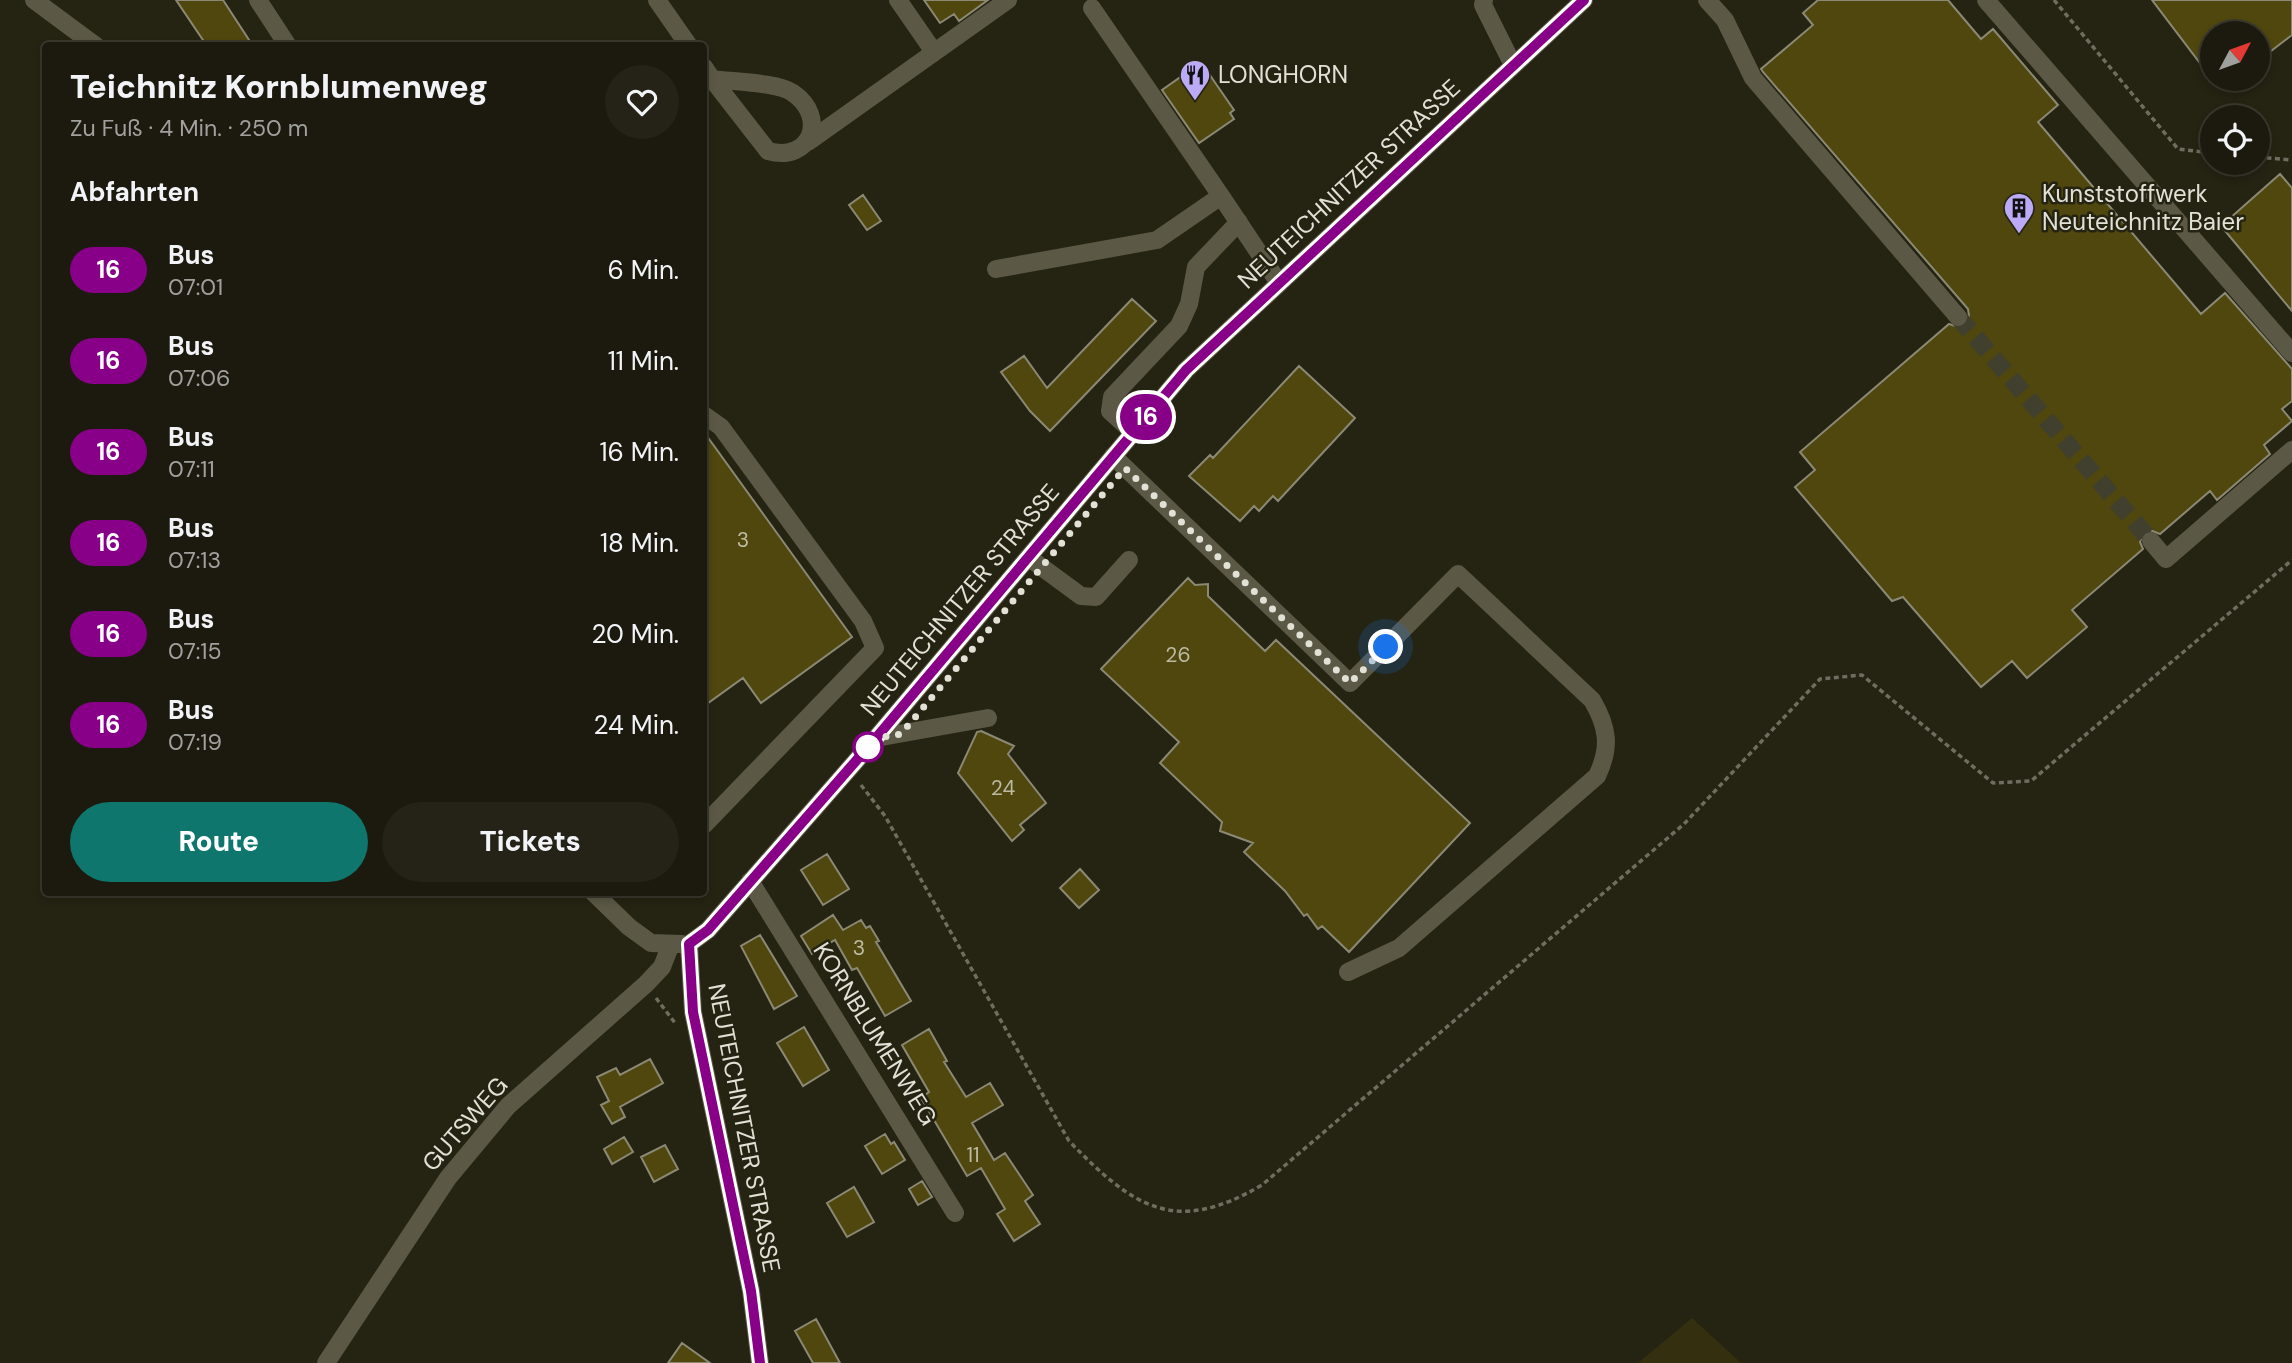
<!DOCTYPE html>
<html lang="de">
<head>
<meta charset="utf-8">
<style>
	:root { --surface:#1c1a0e; --page:#252317; --text:#f1f3f6; --muted:#a0a19e; --line:#3a382e; --accent:#0f766e }
	body { margin:0; font-family:"DM Sans",sans-serif; background:var(--page); color:var(--text); height:100vh; display:flex; flex-direction:column; font-size:26px; white-space:nowrap }
	* { box-sizing:border-box; margin:0 }
	p { font-size:23px; color:var(--muted) }
	.icon { flex:none; width:38px; height:38px; fill:none; stroke:currentColor; stroke-width:2; stroke-linecap:round; stroke-linejoin:round }
	.map { position:relative; flex:1; overflow:hidden }
	.side { position:absolute; left:42px; top:42px; width:665px; height:854px; display:flex; flex-direction:column; background:var(--surface); border-radius:7px; box-shadow:0 4px 10px #0003,0 0 0 2px var(--line) }
	.side>* { flex:none }
	.badge { padding:0 14px; border-radius:23px; font-size:24px; line-height:46px }
	.needle { width:46px; rotate:49deg }
	.tools { position:absolute; left:2200px; top:21px; display:grid; gap:14px }
	.tools a { display:grid; place-items:center; width:70px; height:70px; border-radius:50%; background:var(--surface); box-shadow:0 4px 10px #0003,0 0 0 2px var(--line); font-size:35px }
	.you { position:absolute; width:35px; height:35px; margin:-18px; border:5px solid #fff; border-radius:50%; background:#1a73e8; box-shadow:0 0 0 10px #1a73e833 }
	.map>.badge { position:absolute; translate:-50% -50%; box-shadow:0 0 0 4px #fff }
	h2 { padding:0 28px; font-size:26px; line-height:63px }
	.round { display:grid; place-items:center; flex:none; width:74px; height:74px; border-radius:37px; background:var(--page) }
	.summary { display:flex; align-items:center; justify-content:space-between; height:119px; padding:0 28px }
	h1 { font-size:33px; font-weight:800; line-height:52px }
	.primary-button { display:flex; gap:14px; margin-top:auto; padding:14px 28px }
	.primary-button a { flex:1; height:80px; border-radius:42px; background:var(--accent); color:#fff; font-size:28px; font-weight:800; line-height:80px; text-align:center }
	.primary-button a+a { background:var(--page); color:var(--text) }
	ul { padding:0; list-style:none }
	li { display:flex; align-items:center; gap:21px; height:91px; padding:0 28px }
	li div { flex:1 }
	li b { display:block; font-size:26px }
	li em { font-style:normal }
	li .badge { min-width:77px; font-weight:700; text-align:center }
	.map>svg:first-child { display:block }
	.green { fill:#342f0e }
	.building { fill:#4f470e; stroke:#8b8975; stroke-width:2 }
	.lines { fill:none; stroke-linecap:round; stroke-linejoin:round }
	.minor-tunnel { stroke:#41402f; stroke-width:18; stroke-dasharray:18 9; stroke-linecap:butt }
	.path { stroke:#6f6d5f; stroke-width:3.5; stroke-dasharray:5 3.5; stroke-linecap:butt }
	.minor { stroke:#5b5846; stroke-width:18 }
	.line-casing { stroke:#fff; stroke-width:16 }
	.line { stroke:#808; stroke-width:10 }
	.walk { stroke:#e2e1d6; stroke-width:7; stroke-dasharray:0 12.6 }
	.stop-dot { fill:#fff; stroke:#808; stroke-width:3.5 }
	.labels { text-anchor:middle; stroke-width:5; stroke-linejoin:round; paint-order:stroke }
	.number-label { font-size:21px; fill:#bdbaa4 }
	.poi-label { font-size:24px; fill:#e2e1d6; stroke:#252312; text-anchor:start }
	.street-label { font-size:24px; fill:#e2e1d6; stroke:#252312 }
</style>
</head>
<body>
<div class="map">
<svg width="2292" height="1363" viewBox="0 0 2292 1363">
	<rect width="100%" height="100%" fill="#252312"/>
	<path class="green" d="M1692,1318L1741,1363H1638Z"/>
	<path class="building" d="M176,0H223L253,46H207Z
		M924,0H988L959,21L954,14L940,23Z
		M1818,0H1948L1981,39L1993,29L2058,105L2038,122L2201,314L2225,293L2292,369V401L2282,409L2292,421L2264,445L2270,454L2217,500L2210,491L2160,534L2150,530L2143,533L2140,542L2143,549L2072,610L2087,627L2027,678L2012,661L1981,687L1903,597L1892,601L1795,487L1815,470L1800,452L1949,324L1961,328L1966,325L1969,316L1968,309L1763,72L1761,69L1813,25L1803,13Z
		M2152,0H2292V35L2258,61V33H2212V79Z
		M1205,68L1234,110L1230,113L1234,119L1199,143L1162,90L1182,76L1186,82Z
		M2280,174L2292,188V311L2221,226Z
		M863,195L881,221L867,230L849,205Z
		M1132,299L1156,321L1050,431L1030,411L1001,372L1024,356L1047,388Z
		M1299,366L1355,418L1278,501L1273,496L1259,511L1254,506L1240,521L1189,476L1210,455L1213,458Z
		M704,432L852,637L761,703L743,678L704,706Z
		M1188,578L1195,585L1208,584V596L1265,651L1276,640L1470,823L1349,952L1322,926L1318,929L1307,914L1304,916L1285,891L1244,852L1253,843L1220,831L1222,822L1160,763L1179,742L1101,669Z
		M981,731L1014,746L1008,754L1046,803L1020,825L1024,830L1012,841L958,773L977,732Z
		M827,854L849,889L823,905L801,870Z
		M1080,869L1099,890L1079,908L1060,888Z
		M833,915L843,930L861,920L866,928L870,926L879,941L876,942L911,1001L885,1016L857,968L852,970L835,940L812,954L801,936Z
		M760,935L797,996L774,1009L741,946Z
		M804,1027L829,1070L803,1086L777,1043Z
		M929,1029L947,1061L944,1062L966,1097L990,1083L1003,1105L972,1123L994,1160L1005,1153L1033,1195L1025,1201L1040,1224L1014,1241L997,1214L1005,1209L981,1168L967,1176L921,1098L929,1092L902,1045Z
		M650,1059L663,1083L620,1107L625,1117L612,1124L601,1105L609,1101L597,1077L616,1068L620,1075Z
		M885,1134L891,1144L894,1142L905,1160L882,1174L865,1146Z
		M624,1137L633,1152L612,1164L604,1149Z
		M665,1145L678,1169L654,1182L641,1157Z
		M922,1181L932,1197L918,1205L909,1189Z
		M854,1187L874,1222L847,1237L827,1203Z
		M816,1319L840,1363H813L795,1331Z
		M682,1343L710,1363H668Z"/>
	<g class="lines">
		<path class="minor-tunnel" d="M1958,317L2151,541"/>
		<path class="path" d="M2054,0L2178,149L2212,153
			M2258,157L2292,160
			M861,785L885,816L1069,1141C1134,1208 1175,1236 1262,1185L1684,824L1820,679L1862,675L1993,783L2031,781L2292,560
			M656,998L675,1023"/>
		<path class="minor" d="M34,0L96,46
			M258,0L288,46
			M657,0L689,46
			M898,0L934,52
			M1484,0L1483,5L1513,65
			M1707,0L1725,20L1753,78L1958,317
			M1986,0L2292,353
			M1092,8L1221,196
			M704,67L712,79L768,151C811,163 828,117 793,93C777,82 732,82 712,79
			M808,142L1008,0
			M996,269L1157,240L1221,196L1279,283
			M704,415L721,427L863,621L875,648L704,825
			M1133,432L1110,411L1112,397L1179,326L1189,304L1196,267L1239,222
			M1113,456L1350,683L1458,574L1592,700C1608,727 1611,747 1597,776L1399,948L1348,972
			M2151,541L2166,559L2292,450
			M1028,557L1081,596L1096,597L1129,560
			M876,738L988,718
			M750,881L955,1213
			M593,892L629,927L651,943L682,944
			M689,944L708,930L876,738L1186,370L1584,0
			M689,944L693,1012L751,1291L760,1363
			M326,1363L448,1178L508,1106L646,984L662,967L671,944"/>
	</g>
	<g class="lines">
		<g class="line-casing">
			<path id="line" d="M760,1363L751,1291L693,1012L689,944L708,930L876,738L1186,370L1584,0"/>
		</g>
		<use href="#line" class="line"/>
		<path class="walk" d="M868,747L863,753L876,738L901,734L1125,468L1350,683L1386,647"/>
	</g>
	<defs>
		<g id="restaurant-pin" transform="scale(1.575)"><path d="M0 17L-7.5 6A9.5 9.5 0 1 1 7.5 6Z" fill="#bcaaf6" stroke="#252312"/><path d="M-5-6h1v4h1v-4h1v4h1v-4h1v5L-1.5 .5V6h-2V.5L-5-1ZM5-6V6H3V1.5H1.5Q1.5-4 5-6Z" fill="#111"/></g>
		<g id="building-pin" transform="scale(1.575)"><path d="M0 17L-7.5 6A9.5 9.5 0 1 1 7.5 6Z" fill="#bcaaf6" stroke="#252312"/><path d="M-4-6H4V6H1V3H-1V6H-4ZM-2.5-4.3h1.7v1.8h-1.7ZM.8-4.3h1.7v1.8H.8ZM-2.5-1h1.7V.8h-1.7ZM.8-1h1.7V.8H.8Z" fill="#111"/></g>
	</defs>
	<g fill-rule="evenodd">
		<use href="#restaurant-pin" x="1195" y="75"/>
		<use href="#building-pin" x="2019" y="208"/>
	</g>
	<circle class="stop-dot" cx="868" cy="747" r="14"/>
	<g class="labels">
		<g class="number-label">
			<text x="743" y="547">3</text>
			<text x="1178" y="662">26</text>
			<text x="1003" y="795">24</text>
			<text x="859" y="955">3</text>
			<text x="973" y="1162">11</text>
		</g>
		<g class="poi-label">
			<text x="1218" y="83">LONGHORN</text>
			<text x="2042" y="202">Kunststoffwerk<tspan x="2042" dy="28">Neuteichnitz Baier</tspan></text>
		</g>
		<g class="street-label">
			<text transform="translate(1349 184) rotate(-43)" y="8">NEUTEICHNITZER STRASSE</text>
			<text transform="translate(960 600) rotate(-50)" y="8">NEUTEICHNITZER STRASSE</text>
			<text transform="translate(875 1034) rotate(58)" y="8">KORNBLUMENWEG</text>
			<text transform="translate(465 1124) rotate(-49)" y="8">GUTSWEG</text>
			<text transform="translate(744 1128) rotate(79)" y="8">NEUTEICHNITZER STRASSE</text>
		</g>
	</g>
</svg>
<div class="tools">
<a><svg class="needle" viewBox="-14 -14 28 28"><path d="M0-13l5 13h-10z" fill="#e53935"/><path d="M0 13l5-13h-10z" fill="#a0a19e"/></svg></a>
<a><svg class="icon" aria-label="locate" viewBox="0 0 24 24"><circle cx="12" cy="12" r="6"/><path d="M12 2v4M12 18v4M2 12h4M18 12h4"/></svg></a>
</div>
<div class="you" style="left:1386px;top:647px"></div>
<b class="badge" style="left:1146px;top:417px;background:#808;color:#fff">16</b>
<section class="side">
<div class="summary"><div><h1>Teichnitz Kornblumenweg</h1><p>Zu Fuß · 4 Min. · 250 m</p></div><a class="round"><svg class="icon" aria-label="heart" viewBox="0 0 24 24"><path d="M12 20l-8-8c-3-5 5-10 8-4 3-6 11-1 8 4z"/></svg></a></div>
<h2>Abfahrten</h2>
<ul>
<li><span class="badge" style="background:#808;color:#fff">16</span><div><b>Bus</b><p>07:01</p></div><em>6 Min.</em></li>
<li><span class="badge" style="background:#808;color:#fff">16</span><div><b>Bus</b><p>07:06</p></div><em>11 Min.</em></li>
<li><span class="badge" style="background:#808;color:#fff">16</span><div><b>Bus</b><p>07:11</p></div><em>16 Min.</em></li>
<li><span class="badge" style="background:#808;color:#fff">16</span><div><b>Bus</b><p>07:13</p></div><em>18 Min.</em></li>
<li><span class="badge" style="background:#808;color:#fff">16</span><div><b>Bus</b><p>07:15</p></div><em>20 Min.</em></li>
<li><span class="badge" style="background:#808;color:#fff">16</span><div><b>Bus</b><p>07:19</p></div><em>24 Min.</em></li>
</ul>
<div class="primary-button"><a>Route</a><a>Tickets</a></div>
</section>
</div>
</body>
</html>
